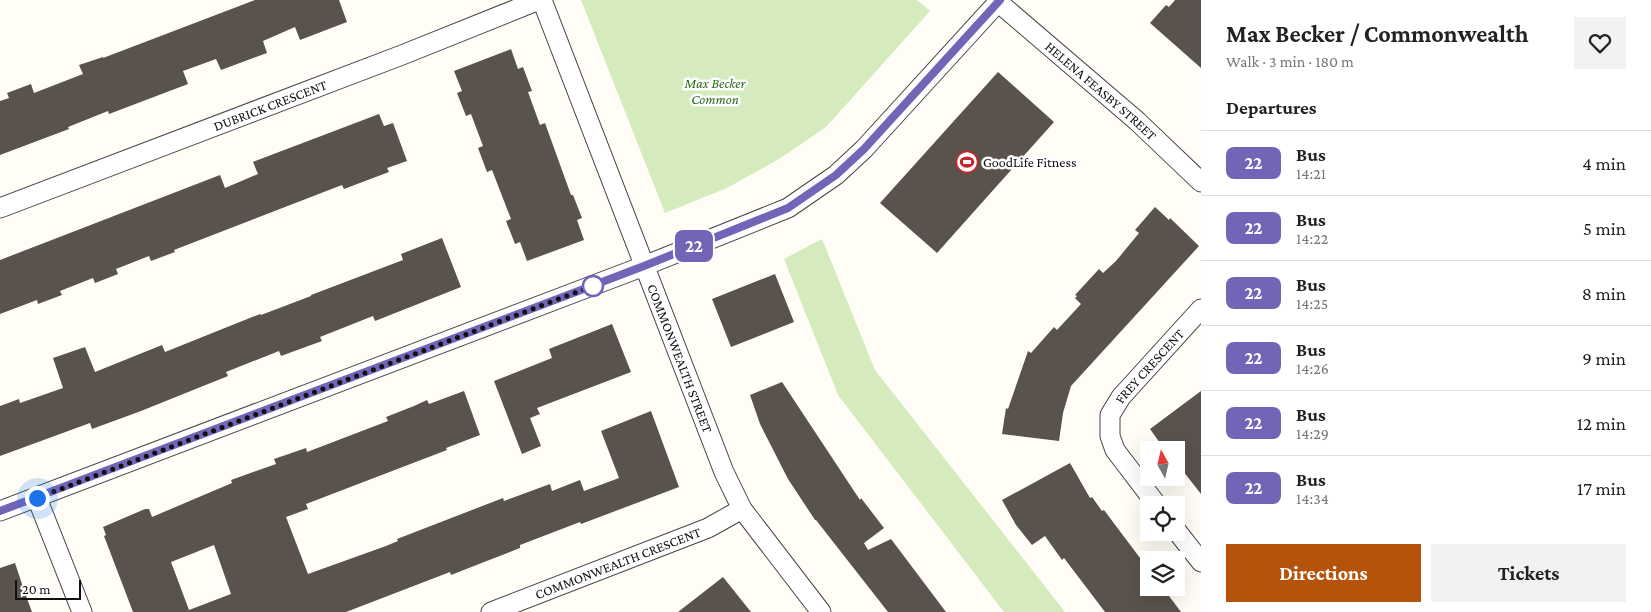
<!DOCTYPE html>
<html lang="en">
<head>
<meta charset="utf-8">
<style>
	:root { --surface:#fff; --page:#f2f2f2; --text:#222; --muted:#767676; --line:#e0e0e0; --accent:#b45309 }
	body { margin:0; font-family:"Crimson Pro",serif; background:var(--page); color:var(--text); height:100vh; display:flex; flex-direction:column; font-size:19px; white-space:nowrap }
	* { box-sizing:border-box; margin:0 }
	p { font-size:16px; color:var(--muted) }
	.icon { flex:none; width:28px; height:28px; fill:none; stroke:currentColor; stroke-width:2; stroke-linecap:round; stroke-linejoin:round }
	.map { position:relative; flex:1; overflow:hidden }
	.side { display:flex; flex-direction:column; background:var(--surface); width:450px }
	.side>* { flex:none }
	.badge { padding:0 10px; border-radius:8px; font-size:18px; line-height:32px }
	.needle { width:32px; rotate:352deg }
	.buttons { position:absolute; left:1140px; top:441px; display:grid; gap:10px }
	.buttons a { display:grid; place-items:center; width:45px; height:45px; border-radius:0px; background:var(--surface); box-shadow:0 5px 20px #0002; font-size:25px }
	.scale { position:absolute; left:15px; bottom:12px; width:66px; box-sizing:border-box; padding-left:5px; border:2px solid #111; border-top:0; font-size:14px; line-height:18px; white-space:nowrap; color:#111; -webkit-text-stroke:4px #fff; paint-order:stroke }
	.you { position:absolute; width:25px; height:25px; margin:-12px; border:4px solid #fff; border-radius:50%; background:#1a73e8; box-shadow:0 0 0 8px #1a73e833 }
	.map>.badge { position:absolute; translate:-50% -50%; box-shadow:0 0 0 2px #fff }
	h2 { padding:0 25px; font-size:19px; line-height:45px }
	.round { display:grid; place-items:center; flex:none; width:52px; height:52px; border-radius:0px; background:var(--page) }
	.overview { display:flex; align-items:center; justify-content:space-between; height:85px; padding:0 25px }
	h1 { font-size:24px; font-weight:700; line-height:38px }
	.button { display:flex; gap:10px; margin-top:auto; padding:10px 25px }
	.button a { flex:1; height:58px; border-radius:0px; background:var(--accent); color:#fff; font-size:20px; font-weight:700; line-height:58px; text-align:center }
	.button a+a { background:var(--page); color:var(--text) }
	ul { padding:0; list-style:none }
	li { display:flex; align-items:center; gap:15px; height:65px; padding:0 25px; border-top:1px solid var(--line) }
	li div { flex:1 }
	li b { display:block; font-size:19px }
	li em { font-style:normal }
	li .badge { min-width:55px; font-weight:700; text-align:center }
	main { display:flex; flex:1; min-height:0 }
	.map>svg:first-child { display:block }
	.green { fill:#d5ebbd }
	.building { fill:#5a524d; fill-rule:evenodd }
	.lines { fill:none; stroke-linecap:round; stroke-linejoin:round }
	.street-casing { stroke:#444; stroke-width:21 }
	.street { stroke:#fff; stroke-width:19 }
	.line-casing { stroke:#fff; stroke-width:11 }
	.line { stroke:#7364b8; stroke-width:8 }
	.walk { stroke:#111; stroke-width:5; stroke-dasharray:0 9 }
	.stop-dot { fill:#fff; stroke:#7364b8; stroke-width:2.5 }
	.labels { text-anchor:middle; stroke-width:5; stroke-linejoin:round; paint-order:stroke }
	.park-label { font-size:14px; font-style:italic; fill:#2f6b1f; stroke:#fff }
	.street-label { font-size:14px; fill:#111; stroke:#fff }
	.poi-label { font-size:14px; fill:#111; stroke:#fff; text-anchor:start }
</style>
</head>
<body>
<main>
<div class="map">
<svg width="1201" height="612" viewBox="0 0 1201 612">
	<rect width="100%" height="100%" fill="#fffdf5"/>
	<path class="green" d="M581,0H917L930,11L826,127L779,159L727,188L665,213Z
		M822,239L875,370L1065,612H1004L838,395L784,259Z"/>
	<path class="building" d="M255,0H339L347,22L300,40L295,27L263,41L267,53L221,70L216,59L183,71L188,84L109,114L108,111L68,127L69,129L0,155V101L9,98L7,93L31,84L34,93L83,74L79,65L103,57V58Z
		M1175,0H1201V68L1150,23L1166,5L1169,7Z
		M511,49L518,69L523,67L532,91L528,92L540,125L545,123L571,195H573L582,218L577,220L584,240L527,261L520,242L515,244L506,221L511,219L492,170L487,172L478,148L483,146L471,114L466,116L457,93L462,91L454,71Z
		M998,72L1054,122L937,253L880,203Z
		M379,114L384,126L393,123L407,161L387,168L389,172L344,189L342,185L174,250L175,252L151,261L149,256L116,269L118,274L95,283L93,278L60,291L62,295L38,304L37,300L0,314V260L220,175L225,188L258,174L253,162Z
		M1155,207L1169,220L1170,218L1199,246L1071,386L1063,413L1059,441L1002,434L1006,408L1008,409L1028,351L1031,353L1054,327L1057,330L1081,304L1075,298L1077,296L1075,295L1099,269L1103,273L1116,261L1139,233L1135,230Z
		M442,238L461,287L375,321L373,316L320,337L322,341L281,356L279,351L226,372L228,376L141,411L92,429L90,423L0,456V406L19,399L20,403L63,388L53,358L85,347L95,372L162,345L165,352L260,314L261,315L311,296V295L403,260L401,254Z
		M775,274L794,322L731,347L712,299Z
		M612,324L631,372L537,408L540,414L530,418L541,446L522,454L494,381L552,358L549,349Z
		M782,382L860,500L861,498L884,528L864,543L868,550L891,539L946,612H888L816,520H815L788,479L760,424L750,395Z
		M464,391L480,435L446,448L447,450L306,504L308,509L286,517L308,574L386,546L398,541L397,539L503,498L504,501L550,484L552,491L580,480L584,491L619,478L601,431L651,411L679,487L581,524L580,522L520,545V548L479,564L451,575L450,572L346,612H133L104,536L106,535L103,527L145,509H149L152,517L232,483L231,480L276,464L274,459L306,448L307,452L388,421L386,417L414,406L427,400L429,404ZM214,545L231,594L189,610L171,562Z
		M1201,391V494L1176,462V450H1165L1150,429Z
		M1070,463L1090,498L1092,497L1102,511L1104,510L1149,570V588H1163L1181,612H1105L1064,558L1062,560L1045,536L1032,545L1016,525L1002,500Z
		M15,563L25,593L32,612H0V568Z
		M723,577L751,612H678Z"/>
	<g class="lines">
		<g class="street-casing">
			<g id="street">
				<path id="s1" d="M542,0L724,472L742,509L821,612"/>
				<path id="s2" d="M998,2L1137,121L1201,182"/>
				<path id="s3" d="M0,208L402,55L539,0"/>
				<path d="M37,498L82,612"/>
				<path id="s4" d="M1157,505L1115,450L1110,436V415L1121,397L1201,309"/>
				<path d="M0,511L644,266L788,208L836,175L864,149L1000,0"/>
				<path d="M1176,530L1201,562"/>
				<path id="s5" d="M491,612L708,528L742,509"/>
			</g>
		</g>
		<use href="#street" class="street"/>
	</g>
	<g class="lines">
		<g class="line-casing">
			<path id="line" d="M0,511L644,266L788,208L836,175L864,149L1000,0"/>
		</g>
		<use href="#line" class="line"/>
		<path class="walk" d="M37,498L598,284L593,286"/>
	</g>
	<defs>
		<g id="stadium-ring" transform="scale(1.125)"><circle r="9.5" fill="#fff" stroke="#c4262e" stroke-width="1.5"/><path d="M0-5a6.5 5 0 1 0 0 10a6.5 5 0 1 0 0-10ZM-3.5-1.8h7v3.6h-7Z" fill="#c4262e"/></g>
	</defs>
	<g fill-rule="evenodd">
		<use href="#stadium-ring" x="967" y="162"/>
	</g>
	<circle class="stop-dot" cx="593" cy="286" r="10"/>
	<g class="labels">
		<g class="park-label">
			<text x="715" y="88">Max Becker<tspan x="715" dy="16">Common</tspan></text>
		</g>
		<g class="street-label">
			<text dy="5" stroke="none"><textPath href="#s2" startOffset="136">HELENA FEASBY STREET</textPath></text>
			<text dy="5" stroke="none"><textPath href="#s3" startOffset="289">DUBRICK CRESCENT</textPath></text>
			<text dy="5" stroke="none"><textPath href="#s1" startOffset="384">COMMONWEALTH STREET</textPath></text>
			<text dy="5" stroke="none"><textPath href="#s4" startOffset="168">FREY CRESCENT</textPath></text>
			<text dy="5" stroke="none"><textPath href="#s5" startOffset="136">COMMONWEALTH CRESCENT</textPath></text>
		</g>
		<g class="poi-label">
			<text x="983" y="167">GoodLife Fitness</text>
		</g>
	</g>
</svg>
<div class="buttons">
<a><svg class="needle" viewBox="-14 -14 28 28"><path d="M0-13l5 13h-10z" fill="#e53935"/><path d="M0 13l5-13h-10z" fill="#767676"/></svg></a>
<a><svg class="icon" aria-label="locate" viewBox="0 0 24 24"><circle cx="12" cy="12" r="6"/><path d="M12 2v4M12 18v4M2 12h4M18 12h4"/></svg></a>
<a><svg class="icon" aria-label="layers" viewBox="0 0 24 24"><path d="M12 4l9 5-9 5-9-5zM3 14l9 5 9-5"/></svg></a>
</div>
<div class="scale">20 m</div>
<div class="you" style="left:37px;top:498px"></div>
<b class="badge" style="left:694px;top:246px;background:#7364b8;color:#fff">22</b>
</div>
<section class="side">
<div class="overview"><div><h1>Max Becker / Commonwealth</h1><p>Walk · 3 min · 180 m</p></div><a class="round"><svg class="icon" aria-label="heart" viewBox="0 0 24 24"><path d="M12 20l-8-8c-3-5 5-10 8-4 3-6 11-1 8 4z"/></svg></a></div>
<h2>Departures</h2>
<ul>
<li><span class="badge" style="background:#7364b8;color:#fff">22</span><div><b>Bus</b><p>14:21</p></div><em>4 min</em></li>
<li><span class="badge" style="background:#7364b8;color:#fff">22</span><div><b>Bus</b><p>14:22</p></div><em>5 min</em></li>
<li><span class="badge" style="background:#7364b8;color:#fff">22</span><div><b>Bus</b><p>14:25</p></div><em>8 min</em></li>
<li><span class="badge" style="background:#7364b8;color:#fff">22</span><div><b>Bus</b><p>14:26</p></div><em>9 min</em></li>
<li><span class="badge" style="background:#7364b8;color:#fff">22</span><div><b>Bus</b><p>14:29</p></div><em>12 min</em></li>
<li><span class="badge" style="background:#7364b8;color:#fff">22</span><div><b>Bus</b><p>14:34</p></div><em>17 min</em></li>
</ul>
<div class="button"><a>Directions</a><a>Tickets</a></div>
</section>
</main>
</body>
</html>
